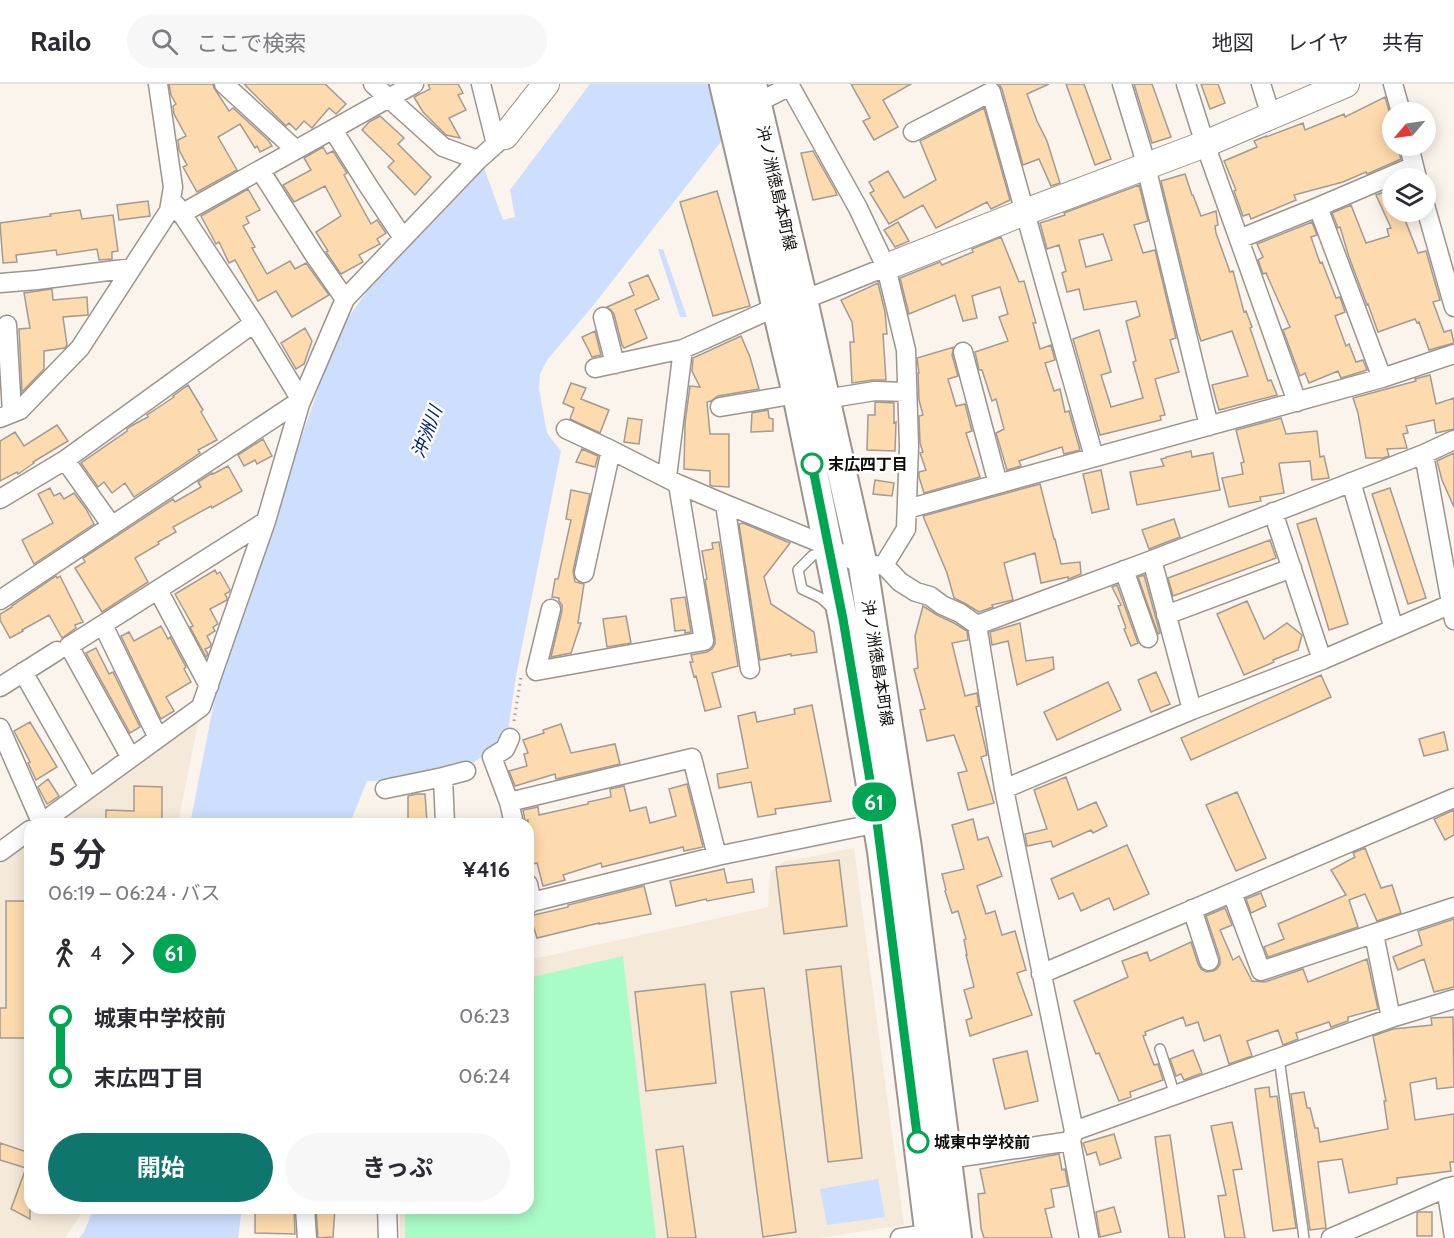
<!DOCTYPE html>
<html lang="ja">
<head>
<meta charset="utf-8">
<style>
	:root { --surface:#fff; --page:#f7f7f7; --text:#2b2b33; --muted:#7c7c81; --line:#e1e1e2; --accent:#0f766e }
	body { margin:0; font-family:Cabin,"Noto Sans JP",sans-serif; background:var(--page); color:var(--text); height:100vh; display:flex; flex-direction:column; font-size:22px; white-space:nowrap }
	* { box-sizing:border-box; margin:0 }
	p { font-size:20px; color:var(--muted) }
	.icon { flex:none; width:33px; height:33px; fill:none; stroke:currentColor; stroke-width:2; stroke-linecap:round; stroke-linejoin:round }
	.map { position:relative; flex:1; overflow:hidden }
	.sheet { position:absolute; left:24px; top:734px; width:510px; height:396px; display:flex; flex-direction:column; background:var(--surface); border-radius:18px; box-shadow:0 3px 15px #0003 }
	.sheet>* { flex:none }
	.badge { padding:0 12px; border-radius:20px; font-size:21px; line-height:39px }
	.needle { width:39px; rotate:241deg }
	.controls { position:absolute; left:1382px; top:18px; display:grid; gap:12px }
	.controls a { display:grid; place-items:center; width:54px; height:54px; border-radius:50%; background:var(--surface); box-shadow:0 3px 15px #0003; font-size:30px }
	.map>.badge { position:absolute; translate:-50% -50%; box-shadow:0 0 0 3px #fff }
	.legs { display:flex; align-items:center; gap:9px; height:66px; padding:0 24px; font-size:20px }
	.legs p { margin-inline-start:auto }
	.overview { display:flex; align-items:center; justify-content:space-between; height:102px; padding:0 24px }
	h1 { font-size:33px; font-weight:700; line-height:45px }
	.button { display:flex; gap:12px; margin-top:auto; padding:12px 24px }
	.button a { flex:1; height:69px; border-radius:36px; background:var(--accent); color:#fff; font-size:24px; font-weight:700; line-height:69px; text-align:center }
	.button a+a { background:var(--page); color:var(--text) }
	ul { padding:0 24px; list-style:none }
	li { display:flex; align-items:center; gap:21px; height:60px; font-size:22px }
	li i { display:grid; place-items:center; width:9px; height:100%; margin:0 8px; background:currentColor }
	li i::after { content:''; width:15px; height:15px; margin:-8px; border:4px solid; border-radius:50%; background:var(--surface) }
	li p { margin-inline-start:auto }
	li:first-child i { background:linear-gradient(#0000 50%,currentColor 0) }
	li:last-child i { background:linear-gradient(currentColor 50%,#0000 0) }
	header { display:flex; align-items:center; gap:36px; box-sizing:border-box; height:84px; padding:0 30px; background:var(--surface); border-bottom:2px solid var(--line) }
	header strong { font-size:28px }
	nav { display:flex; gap:33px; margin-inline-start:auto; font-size:21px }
	.search { width:420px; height:54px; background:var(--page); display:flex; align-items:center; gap:15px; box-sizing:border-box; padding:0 21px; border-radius:33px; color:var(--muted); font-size:22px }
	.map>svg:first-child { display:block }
	.built { fill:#f5e9da }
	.green { fill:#aafcc7 }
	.water { fill:#cedefe }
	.building { fill:#fedbae; stroke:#a19b93; stroke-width:1.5; fill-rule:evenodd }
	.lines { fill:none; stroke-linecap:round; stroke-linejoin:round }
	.lane-casing { stroke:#9b958d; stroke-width:12 }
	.street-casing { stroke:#9b958d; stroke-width:21 }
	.secondary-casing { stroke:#9b958d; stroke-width:28 }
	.primary-casing { stroke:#9b958d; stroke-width:32 }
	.path { stroke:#a49f99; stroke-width:3; stroke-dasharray:1.5 4.5; stroke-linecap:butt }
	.lane { stroke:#fff; stroke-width:9 }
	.street { stroke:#fff; stroke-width:18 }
	.secondary { stroke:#fff; stroke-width:26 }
	.primary { stroke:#fff; stroke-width:28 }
	.line-1-casing { stroke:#fff; stroke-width:14 }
	.line-1 { stroke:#00a651; stroke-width:9 }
	.stop-1-dot { fill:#fff; stroke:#00a651; stroke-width:3 }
	.labels { text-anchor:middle; stroke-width:5; stroke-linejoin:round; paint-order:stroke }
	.street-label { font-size:16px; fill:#100e0b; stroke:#fff }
	.stop-label { font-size:16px; font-weight:bold; fill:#100e0b; stroke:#fff; text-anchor:start }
	.water-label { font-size:18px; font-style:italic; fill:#032075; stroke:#fff }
</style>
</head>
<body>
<header>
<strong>Railo</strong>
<div class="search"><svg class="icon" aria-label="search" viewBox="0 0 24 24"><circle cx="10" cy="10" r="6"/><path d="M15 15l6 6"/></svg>ここで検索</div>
<nav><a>地図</a><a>レイヤ</a><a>共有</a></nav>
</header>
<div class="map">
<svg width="1454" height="1154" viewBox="0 0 1454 1154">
	<rect width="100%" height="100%" fill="#fbf4ec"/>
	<path class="built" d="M199,634L178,739H56Z
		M30,758V1124H83L80,1132L65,1154H0V781Z
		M854,764L904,1141L818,1154H400V1124H528V876L768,823L770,789L783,778Z"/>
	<path class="green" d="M623,872L656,1154H405V1124H528V894Z"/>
	<path class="water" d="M590,0H762L734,41L592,223L547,276L540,290L539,305L547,349L561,367L516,592L507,654L473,679L459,680L431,686L395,696L367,697L350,739L190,740L219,593L324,288L346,237L369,204L484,84L503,136L515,133L510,106Z
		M658,165H663L687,233H680Z
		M878,1095L885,1133L827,1141L820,1105Z
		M94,1124H242L238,1154H79L84,1148Z"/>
	<path class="building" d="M169,0H213L214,4L229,27L233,24L268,56L272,62L260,68L257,62L255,64L240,40L218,53L237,86L197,108L183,83L187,81L179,66L178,56L186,52L174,30L173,22L176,20L171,11Z
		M244,0H325L346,20L336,30L329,24L312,44L304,37L296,46L289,39L286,42Z
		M428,0H458L463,9L458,11L466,26L449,34L460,54L446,51L423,28L414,13L430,5Z
		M851,0H911L883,16L898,43L874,56L863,37L870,34Z
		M999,0H1049L1027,10L1037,37L1047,57L1060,99L1051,102L1039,75L1023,81L1002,5Z
		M1066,0H1084L1111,75L1095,81Z
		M1134,0H1152L1171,53L1152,59Z
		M1201,0H1218L1225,19L1210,25Z
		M1385,13L1391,33L1386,36L1392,51V62H1397L1401,75L1367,90L1366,88L1343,98L1294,111L1296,116L1251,135L1249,130L1243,132L1234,107L1236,106L1224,77L1257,63L1254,57L1266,52V53L1303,39L1305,46L1344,30L1345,33Z
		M984,24L1010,116L991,125L987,118L936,144L923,121L889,140L870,109L874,107L869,98L888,87L904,114L936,96L920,57Z
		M380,32L404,54L398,60L431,93L415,111L388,83L394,77L362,46L369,38Z
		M323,63L327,70L333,67L347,89L344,91L371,140L377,136L386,149L377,155L380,160L359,171L363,178L341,190L326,168L328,167L316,148L341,132L325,102L294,118L283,101L311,86L304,74Z
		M813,67L835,106L837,111L813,116L801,69Z
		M1185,90L1192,111H1193L1201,132L1216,127L1218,141L1215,142L1216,149L1230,188L1233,187L1244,228L1246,227L1252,243L1250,244L1268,297L1271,296L1277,311L1219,326L1212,301L1248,292L1232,247L1201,257L1198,248L1161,97Z
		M1139,101L1148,137L1134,141L1143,169L1155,166L1176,254L1170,256L1179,288L1155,295L1165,331L1160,332L1161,336L1100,351L1073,255L1099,246L1111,288L1101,291L1111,323L1143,314L1133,278L1136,277L1126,237L1140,232L1136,217L1084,226L1079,205L1067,208L1062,189L1066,187L1059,161L1047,165L1040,139L1065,131L1064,129ZM1103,150L1112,176L1086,183L1079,156Z
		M248,105L260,126L246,133L249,139L243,142L255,163L252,164L267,190L290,177L295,185L306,179L329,211L292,233L276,207L258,217L235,176L229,179L219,158L216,160L201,132Z
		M1392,105V128H1402L1418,169L1426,167L1440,216L1433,218L1444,248L1451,246L1454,259L1429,266L1419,238L1417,239L1415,235L1378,248L1368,220L1367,221L1349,173L1340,143L1338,144L1332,129L1351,121L1366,159L1389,152L1387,145L1391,144L1376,111Z
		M717,107L750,222L713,232L680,118Z
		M148,117L150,132L119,136L117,121Z
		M80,126L82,135L113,131L118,167L112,168V175L99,176L97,165L57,171L56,166L16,171L17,178L3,179L0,139L51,132L50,130Z
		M898,138L909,157L895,163L884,146Z
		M1312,138L1317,151L1311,153L1320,179L1322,178L1336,214L1340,213L1345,228L1335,232L1346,262L1349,260L1356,278L1363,276L1367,286L1341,294L1338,287L1309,299L1305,289L1300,292L1283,246L1290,243L1266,189L1263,190L1258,176L1263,173L1257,160Z
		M1001,153L1019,198L1024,197L1036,239H1033L1040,265L1051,261L1055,276L1045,279L1054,307L1060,305L1065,328L1069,327L1080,366L1064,370L1062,363L1019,377L1021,382L1007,386L996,349L1004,345L996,315L992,317L982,286H979L975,268L1008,257L999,233L1008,230L1000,203L972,212L977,234L963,237L955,211L909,230L900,194L940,178L942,181L973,168L972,165Z
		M648,191L659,215L635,226L647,254L624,264L622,261L614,230L611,226L607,223L634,211L629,199Z
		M878,199L885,228L887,250H883L886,296H873L852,299L850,258H854L852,238L841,216Z
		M52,205L53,216L87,213L88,231L63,233L67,261L65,264L44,267V285L22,308L19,245L30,244L24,209Z
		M305,244L312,257L304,280L296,285L281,259Z
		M595,247L601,271L592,273L582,253Z
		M741,252L750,273L759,305L718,312L711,317L707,318L710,350H729V403L712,402L710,401V387L684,385L685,339L690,302L700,303L692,287L693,274Z
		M954,263L952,271L958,292L948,295L956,322L965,320L972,347L966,349L980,393L924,409L919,393V388L926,386L920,369L923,368L920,359L919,332L923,331L919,316L918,289H919L917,274Z
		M1430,291L1436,320L1454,314V345L1436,349L1434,336L1406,342L1408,349L1403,350L1407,364L1387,365L1389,372L1383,374H1366L1358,329L1353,314L1416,297L1415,295Z
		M571,299L586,304L581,315L609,326L600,349L570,335L574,324L563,319Z
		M188,301L203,326L201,328L217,356L198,366L200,369L134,413L125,399L112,409L104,398L98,403L81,379L127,347V345L131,342L148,333L147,331L174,313L173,312Z
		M875,318L894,319V339L896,338L895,367L867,366L868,331H875Z
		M768,326L769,334L773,335V347L751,348L752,329Z
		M628,334L642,336L639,360L624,358Z
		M1281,334L1286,350L1317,347L1320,373L1324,372L1329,394L1312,396L1310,377L1280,379L1279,380L1284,409L1260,413L1261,417L1229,423L1222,394L1243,390L1241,379L1244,378L1236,346Z
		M57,341L68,357L33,378L34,379L18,390L17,388L0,397V357L15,348L24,362Z
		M263,355L272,372L257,380L255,376L244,382L238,371Z
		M582,365L598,372L595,383L576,378Z
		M1191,367L1192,373L1213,369L1220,406L1137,421L1130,388L1164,382L1161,375L1166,374V373Z
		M1454,369V423L1442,396L1437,377Z
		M228,382L242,407L212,424L211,422L173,443L176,448L158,458L159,460L135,474L148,498L102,528L75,484L85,478L83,474L173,415L175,418L201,403L198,398L212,389L213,390Z
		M1101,386L1109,425L1092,429L1083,390Z
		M875,396L894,399L892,412L873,410Z
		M1040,400L1054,455H1055L1061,480L1080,478L1081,490L1071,494L1068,495V493L1041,499L1035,469L1004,479L1013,516L992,521L993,523L979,528L966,520L954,514L947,489L923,432Z
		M50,404L54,412L60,409L64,415L74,409L86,425L94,440L34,480L22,456L53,439L38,410Z
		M1390,404L1426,514L1408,520L1372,410Z
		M571,406L590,410L573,487L575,498L584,500L578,539H581L571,569L551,573L562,527V521L559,517V514L552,513L555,495H558L571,436L566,435Z
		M1316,434L1348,540L1329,546L1297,440Z
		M1174,435L1180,453L1149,465L1142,446Z
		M743,439L790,459L764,493L771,520L814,548L817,568L791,572V570L760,576L739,440Z
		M1270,456L1276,474L1173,512L1168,494Z
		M719,458L738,582L712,589L721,623L705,627L696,592L694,593L690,578H693L691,571L707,568L712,565L715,560V555L705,496L707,495L702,467L713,465L712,459Z
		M215,486L217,490L220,488L230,506L229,508L225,510L227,514V516L210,525L218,540L213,543L215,547L207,552L211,560L210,563L205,565L208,570L206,573L190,543L193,542L175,510Z
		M1144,491L1160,549L1158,550L1138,493Z
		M56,492L57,494L60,492L83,538L75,541L76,544L62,554L49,531L22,546L23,547L10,554L0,536V530L12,523V522Z
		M1117,501L1138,559L1131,562L1124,545L1126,544L1118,522L1121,521L1112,503Z
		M685,513L691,548L685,549V546L675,547L671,515Z
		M1247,517L1264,555L1287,539L1302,551L1298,566L1273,576L1274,578L1244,591L1217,530Z
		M923,522L937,531L954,539L967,547L968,556L952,559L965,612L977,609L979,622L976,623L987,671L981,673L994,719L968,726L958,689L967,687L954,651L927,657L920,626L925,625L914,585L918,584L915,552Z
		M626,532L631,559L607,563L603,535Z
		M1020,539L1026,577L1053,573L1054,585L1017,601L1008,557L992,561L990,548Z
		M161,542L168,555L170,553L186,583L184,585L191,598L166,613L174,627L161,635L121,552L129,548L134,557Z
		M96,564L109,590L113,588L140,643L130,649L86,569Z
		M1156,588L1170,620L1151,628L1138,596Z
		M1321,591L1331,613L1191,676L1181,654Z
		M1108,598L1121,626L1057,656L1044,628Z
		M812,621L831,717L775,725L776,730L758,733L751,698L719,704L717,690L748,684L738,632L755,628L757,638L795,630L794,625Z
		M30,638L57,683L36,696L28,679L30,678L14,647Z
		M561,640L571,669L615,660L620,680L556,695L555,690L515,702L509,687L527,682L524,670L528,669L523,656L544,649L543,646Z
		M1444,648L1448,666L1424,672L1419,655Z
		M1066,693L1078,726L1096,718L1107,742L1093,749L1091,746L1053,763L1051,757L1027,762L1025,750L1047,745L1034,706Z
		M48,695L59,712L47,720L38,703Z
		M687,700L703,763L684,767L683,763L602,783L601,779L563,791L565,796L543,802L537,779L533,780L528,751V736L525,737L523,726L538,723L539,731L588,720V718L611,713L610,705L624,702L630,727L646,723L650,739L676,732L669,705Z
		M134,702L162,703V740H106V726L134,727Z
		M1237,708L1266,774L1236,787L1206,721Z
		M417,710H425L427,738L408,740V712Z
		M1454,726V751L1445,756L1434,735Z
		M973,735L978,756L988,753L1002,792L977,802L986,830L995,827L1002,851L1015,847L1026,886L1017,889L1032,931L970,952L966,936L972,934L964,906L974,903L966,871H967L964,856L966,855L958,827L952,829L945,807L946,806L942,790L964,785L952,741Z
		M1127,761L1149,810L1114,826L1109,814L1081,827L1073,809L1059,815L1051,795Z
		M1365,764L1381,804L1392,801L1401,829L1377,837L1365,810L1349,816L1358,843L1268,873L1264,863L1284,855L1278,840L1346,811L1331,786L1355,773L1353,769Z
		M839,776L847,842L784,850L776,783Z
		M724,785L727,799L752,795L754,808L707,817L706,815L676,822L670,797Z
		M644,802L651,830L599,840V839L537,854L530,832L568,823V821Z
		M1261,809L1266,822L1251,829L1246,815Z
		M6,817H30V954H0V924H6Z
		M1225,824L1232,841L1220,846L1233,876L1239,872L1252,897L1265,898L1303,885L1308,898L1367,875L1378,925L1348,933V937L1331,943L1329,938L1296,949L1298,955L1283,961L1278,946L1247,957L1252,972L1229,980L1220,951L1204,957L1198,938L1186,942L1183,933L1145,948L1146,951L1143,952L1154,981L1158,980L1163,996L1130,1008L1131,1013L1119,1017L1099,969L1096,970L1074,917L1128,893L1122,877L1147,868L1150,877L1191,858L1198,880L1201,885L1206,888L1213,887L1217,885L1220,880V874L1206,832Z
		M1454,835V903L1434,908L1424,875L1398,886L1393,873L1422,861L1418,847Z
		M841,882L862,1074L828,1078L806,886Z
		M705,900L716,999L646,1007L635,908Z
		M764,904L796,1148L763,1153L731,908Z
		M1453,933L1454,1003L1437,1005L1436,994L1410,999L1415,1036L1454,1030V1078H1450L1451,1087L1397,1094V1100L1349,1109L1342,1075L1318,1078L1326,1144L1310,1146L1291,1010L1304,1008L1307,1024H1310L1315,1044H1318L1320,1058L1388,1045L1384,1017H1386L1373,952L1393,945L1432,941L1431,934Z
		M1193,966L1202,989L1184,996L1181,990L1176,992L1170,975Z
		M1027,967L1038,1017L1005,1025L993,975Z
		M1269,1003L1270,1013L1277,1012L1296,1144L1273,1147L1255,1005Z
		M1232,1038L1242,1085L1233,1086L1245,1154H1225L1218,1112L1226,1111L1211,1042Z
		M1114,1050L1121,1074L1100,1081L1096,1068L1087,1071L1083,1059Z
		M1170,1051L1185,1154H1169L1155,1053Z
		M0,1059L30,1069V1135L11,1125L26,1084L0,1076Z
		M683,1062L696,1154H668L656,1066Z
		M1059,1070L1062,1086L1065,1085L1068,1102L1051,1105L1054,1123L1045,1125L1052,1154H984L981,1144L978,1110L985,1109L980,1085Z
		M1114,1123L1121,1148L1100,1153L1096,1128Z
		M255,1124H294L295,1150L255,1149Z
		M316,1124H335L333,1153L318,1154Z
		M1419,1128H1432V1152H1417V1129Z"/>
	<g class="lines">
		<g class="lane-casing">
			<path id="lane" d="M826,469L813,471L798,486L802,505L821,514L833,525
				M1160,965L1175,1011
				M1279,974L1304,1154"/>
		</g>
		<g class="street-casing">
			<path id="street" d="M224,0L296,66
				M373,0L443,63L478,76
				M481,0L496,60
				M1122,0L1142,66L1209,342
				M1186,0L1205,60L1297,318
				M1261,0L1271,32
				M1393,0L1401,28
				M333,46L369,103L403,154
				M913,48L991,8L1094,373
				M1409,62L1417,94
				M260,86L313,169L345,215
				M176,121L254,239L301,316L300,320
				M1425,121L1454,223
				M1318,123L1414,82
				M181,130L414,0
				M1239,155L1318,123L1382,294
				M0,199L37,196L132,184
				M603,233L615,280
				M7,241L12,329
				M963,268L998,400
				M595,284L683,265L776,223L803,216L886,183
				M825,315L875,307L907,308
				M720,323L797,310
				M0,334L20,326L80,264L169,127L173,103L158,0
				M566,345L611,366L678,400L725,420L828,462L863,482L884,481L906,445L909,362L906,266L886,183L858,124L790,2L757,19
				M1424,370L1454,356
				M65,376L112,442
				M667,393L683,265
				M1351,398L1394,545
				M0,415L65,376L254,239
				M725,420L750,585
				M907,425L1382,294L1454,270
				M1273,428L1322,576
				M1152,476L1192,626
				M884,481L900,498L916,508L930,512L942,521L960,529L977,541L1004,705L1074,1047L1071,1057L1089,1154
				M1124,486L1148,554
				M584,489L611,366
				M158,506L209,602
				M0,516L301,316
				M551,525L536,587L704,557L678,400
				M1166,531L1292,484
				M103,541L158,654
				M977,541L1152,476L1424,370L1454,536
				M23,588L89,704
				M0,603L57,567
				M0,644L41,738
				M510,654L505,665L492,673L509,718L514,740
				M131,674L69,562L266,437
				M385,705L443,693
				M1004,705L1192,626L1322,576L1451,520
				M509,718L692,674L717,772
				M40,740L201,623L266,437L300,320L345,215L478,76L505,52
				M445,740L443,693L466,687
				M0,768L30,746
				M528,800L532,818
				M1232,809L1261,887L1454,823
				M528,821L532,818L717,772L888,737
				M1192,825L1209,877
				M1374,850L1391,934
				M1041,890L1454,714
				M1074,1047L1391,934L1454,915
				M948,1075L1071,1057
				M1454,1102L1446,1104L1454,1153
				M305,1124L307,1154
				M387,1124L388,1154
				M900,1154L940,1148
				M1331,1154L1446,1104"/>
		</g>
		<g class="secondary-casing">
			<path id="secondary" d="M505,52L546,0
				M886,183L1025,128L1205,60L1346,0"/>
		</g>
		<g class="primary-casing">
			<path id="primary" d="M724,0L797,310L843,535L882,767L930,1154
				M752,0L803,216L863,482L907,764L957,1154"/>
		</g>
		<path class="path" d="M514,637L521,593"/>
		<use href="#lane" class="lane"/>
		<use href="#street" class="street"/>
		<use href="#secondary" class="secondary"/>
		<use href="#primary" class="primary"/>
	</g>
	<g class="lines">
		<g class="line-1-casing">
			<path id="line-1" d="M812,380L843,535L877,738L918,1058"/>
		</g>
		<use href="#line-1" class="line-1"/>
	</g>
	<g class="stop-1-dot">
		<circle cx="812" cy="380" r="10"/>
		<circle cx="918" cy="1058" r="10"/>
	</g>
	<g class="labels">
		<g class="street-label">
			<text transform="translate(777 104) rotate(77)" y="6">沖ノ洲徳島本町線</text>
			<text transform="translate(878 579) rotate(81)" y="6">沖ノ洲徳島本町線</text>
		</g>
		<g class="stop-label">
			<text x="828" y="386">末広四丁目</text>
			<text x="934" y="1064">城東中学校前</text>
		</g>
		<g class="water-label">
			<text transform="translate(427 348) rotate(-69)" y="6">沖洲川</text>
		</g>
	</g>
</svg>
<div class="controls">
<a><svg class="needle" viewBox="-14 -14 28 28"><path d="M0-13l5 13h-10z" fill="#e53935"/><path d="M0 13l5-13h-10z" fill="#7c7c81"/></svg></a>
<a><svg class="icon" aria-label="layers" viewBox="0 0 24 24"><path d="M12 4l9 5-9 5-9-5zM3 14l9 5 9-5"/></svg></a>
</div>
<b class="badge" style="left:874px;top:718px;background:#00a651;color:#fff">61</b>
<section class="sheet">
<div class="overview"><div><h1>5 分</h1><p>06:19 – 06:24 · バス</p></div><b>¥416</b></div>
<div class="legs"><svg class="icon" aria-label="walk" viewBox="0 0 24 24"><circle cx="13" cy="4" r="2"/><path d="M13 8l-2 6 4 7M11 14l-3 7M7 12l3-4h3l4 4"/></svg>4<svg class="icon" aria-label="forward" viewBox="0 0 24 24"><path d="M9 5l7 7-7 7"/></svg><b class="badge" style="background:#00a651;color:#fff">61</b></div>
<ul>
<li><i style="color:#00a651"></i><b>城東中学校前</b><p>06:23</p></li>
<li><i style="color:#00a651"></i><b>末広四丁目</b><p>06:24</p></li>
</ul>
<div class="button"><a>開始</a><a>きっぷ</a></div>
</section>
</div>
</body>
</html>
